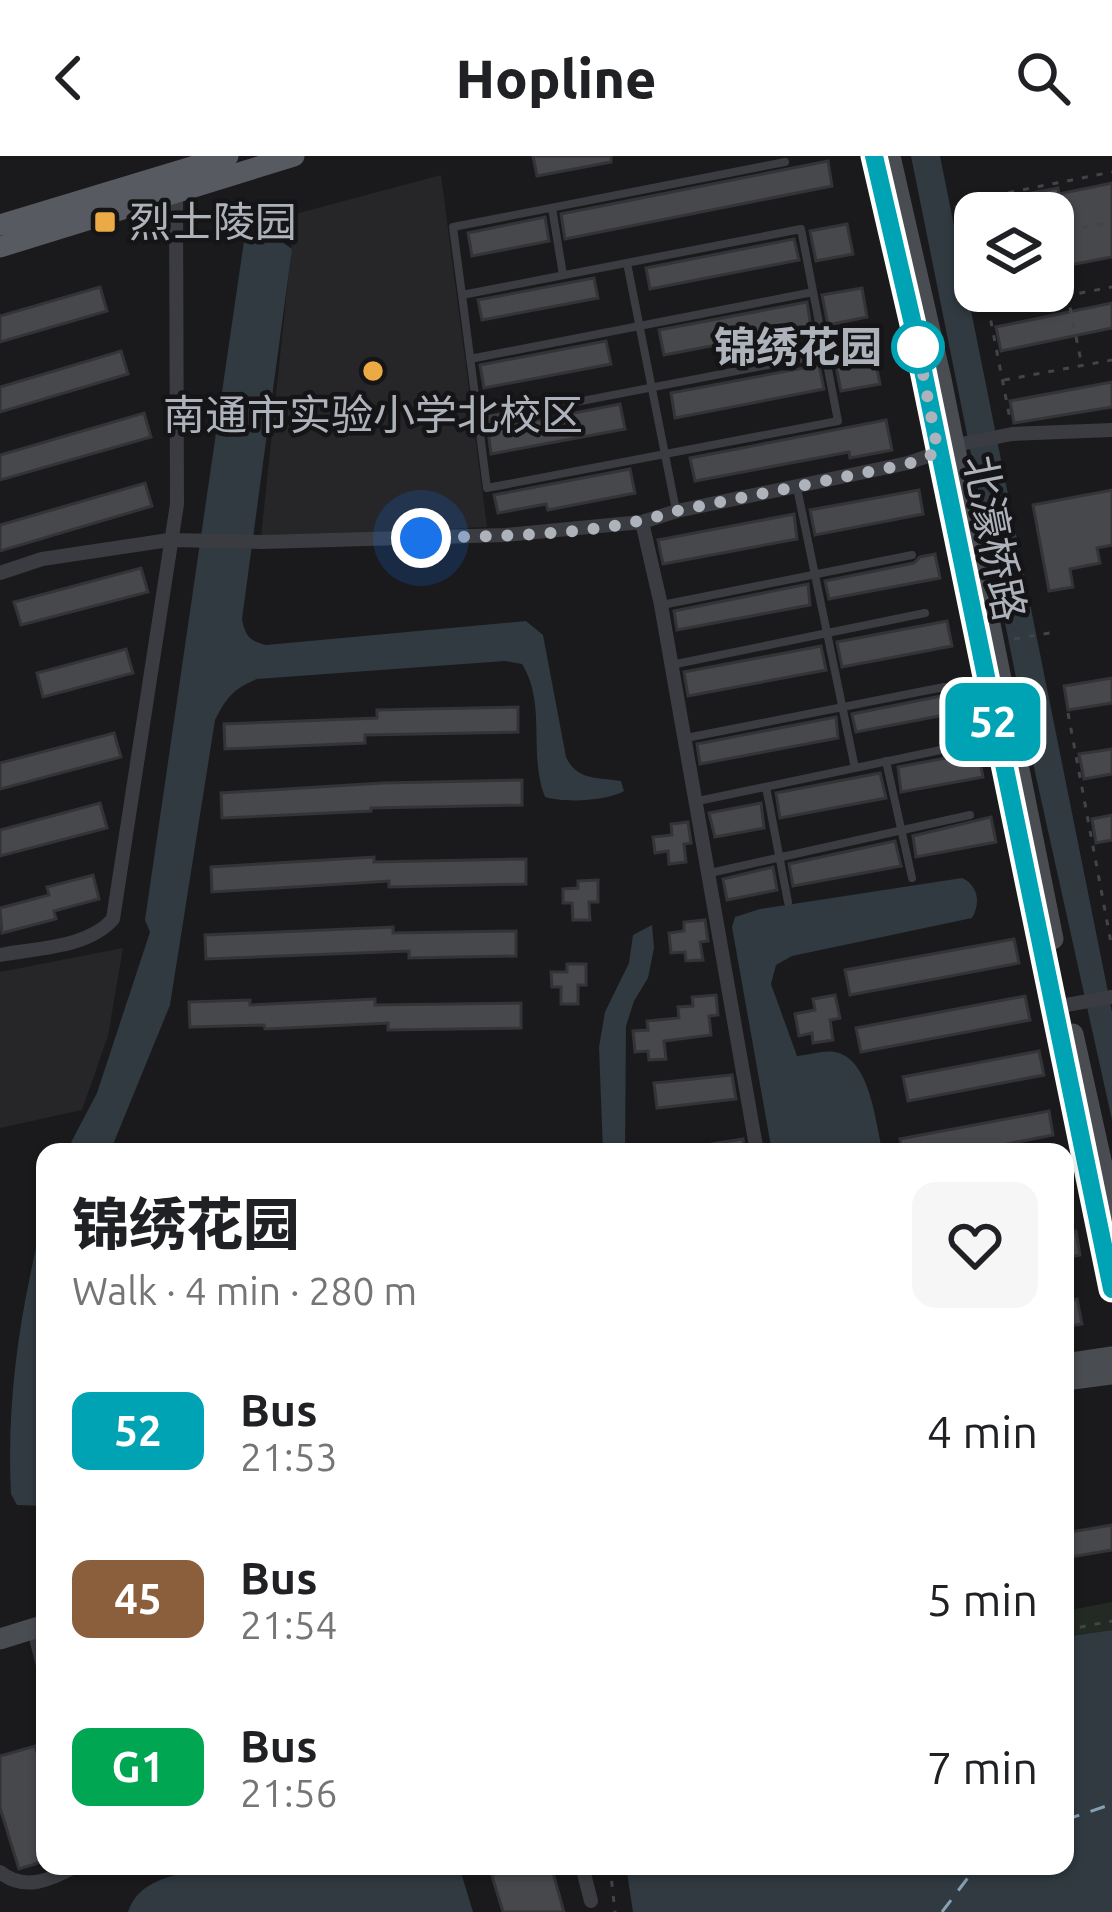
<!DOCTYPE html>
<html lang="en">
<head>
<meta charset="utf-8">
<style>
	:root { --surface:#fff; --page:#f6f6f6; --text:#202124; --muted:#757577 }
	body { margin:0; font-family:Ubuntu,"Noto Sans SC",sans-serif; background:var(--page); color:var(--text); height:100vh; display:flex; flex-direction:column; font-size:45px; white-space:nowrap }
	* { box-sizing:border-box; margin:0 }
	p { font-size:39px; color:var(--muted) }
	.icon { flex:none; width:66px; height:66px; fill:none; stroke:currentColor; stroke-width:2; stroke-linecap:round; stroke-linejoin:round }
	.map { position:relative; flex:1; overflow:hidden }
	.sheet { position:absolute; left:36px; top:987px; width:1038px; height:732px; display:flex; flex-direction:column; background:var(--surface); border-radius:24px; box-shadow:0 3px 9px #0004 }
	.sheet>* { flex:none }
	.badge { padding:0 24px; border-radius:18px; font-size:42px; line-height:78px }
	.buttons { position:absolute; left:954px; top:36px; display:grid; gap:24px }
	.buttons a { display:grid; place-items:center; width:120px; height:120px; border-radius:24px; background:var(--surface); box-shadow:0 3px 9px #0004; font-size:60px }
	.you { position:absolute; width:60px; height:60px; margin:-30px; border:9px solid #fff; border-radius:50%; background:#1a73e8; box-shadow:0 0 0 18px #1a73e833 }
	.map>.badge { position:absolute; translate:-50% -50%; box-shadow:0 0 0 6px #fff }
	.round { display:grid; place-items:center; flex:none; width:126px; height:126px; border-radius:24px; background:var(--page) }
	.head { display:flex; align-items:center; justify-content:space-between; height:204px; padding:0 36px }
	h1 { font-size:57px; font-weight:800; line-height:90px }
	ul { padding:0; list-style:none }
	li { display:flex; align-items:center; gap:36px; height:168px; padding:0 36px }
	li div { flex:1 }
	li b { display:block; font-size:45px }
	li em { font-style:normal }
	li .badge { min-width:132px; font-weight:700; text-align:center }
	header { display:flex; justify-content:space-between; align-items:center; height:156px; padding:0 36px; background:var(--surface); font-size:54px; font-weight:800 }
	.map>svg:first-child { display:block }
	.built { fill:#262629 }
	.green { fill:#222a23 }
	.water { fill:#303a40 }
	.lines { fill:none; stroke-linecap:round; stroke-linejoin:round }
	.ferry { stroke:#86a1b4; stroke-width:3; stroke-dasharray:15 12; stroke-linecap:butt }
	.building { fill:#47484c; stroke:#343438; stroke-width:3 }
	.path { stroke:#414448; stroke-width:3; stroke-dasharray:6 9; stroke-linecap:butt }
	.lane { stroke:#3b3c41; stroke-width:8 }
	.street { stroke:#3b3c41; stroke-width:14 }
	.secondary { stroke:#494c51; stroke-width:21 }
	.primary { stroke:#575a60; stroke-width:21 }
	.line-casing { stroke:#fff; stroke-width:27 }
	.line { stroke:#00a3b4; stroke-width:18 }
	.walk { stroke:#adb2bb; stroke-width:12; stroke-dasharray:0 21.6 }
	.poi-dot { fill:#ebaa43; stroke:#151517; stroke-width:4.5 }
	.stop-dot { fill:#fff; stroke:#00a3b4; stroke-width:6 }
	.labels { text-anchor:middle; stroke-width:9; stroke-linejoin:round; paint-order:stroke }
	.poi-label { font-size:42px; fill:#adb2bb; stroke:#151517; text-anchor:start }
	.stop-label { font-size:42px; font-weight:bold; fill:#adb2bb; stroke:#151517; text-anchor:end }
	.street-label { font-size:42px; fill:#adb2bb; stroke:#151517 }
</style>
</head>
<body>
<header><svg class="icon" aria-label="back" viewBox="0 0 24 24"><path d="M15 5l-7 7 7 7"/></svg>Hopline<svg class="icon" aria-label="search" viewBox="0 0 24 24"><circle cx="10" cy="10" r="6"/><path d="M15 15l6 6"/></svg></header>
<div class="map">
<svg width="1112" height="1756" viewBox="0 0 1112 1756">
	<rect width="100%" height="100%" fill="#1a1a1c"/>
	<path class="built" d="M441,19L487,371L261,381L295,58Z
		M123,792L108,880L82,954L0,972V816Z"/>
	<path class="green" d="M1112,1446V1474L1065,1481V1455Z"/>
	<path class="water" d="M911,0H940L1112,856V964L1035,616Z
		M271,78L292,93L242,463C245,479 249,485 266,489L526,465L543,479L566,601C577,625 598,621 621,625L624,635C607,645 565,647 545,641C528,599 547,548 522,508L505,505L257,523C234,532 226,542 215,564L170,849L110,996H66L97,937L150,776L145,764L244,85L257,79Z
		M962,722C978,729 981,747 972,762L792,800L776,809L771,828L797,900C809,899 823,894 835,896C871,903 875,967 883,996H772L732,771L735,761L760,753Z
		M652,769L654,792L648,822L634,845L626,870L625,996H603L599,891L605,856L629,807L633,779Z
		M45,1055V1350L17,1349L11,1338C6,1240 21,1150 45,1055Z
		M1112,1474V1756H633L626,1710H1065V1481Z
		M208,1710H459L473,1756H128C139,1722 176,1720 208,1710Z"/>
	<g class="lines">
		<path class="ferry" d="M1065,1664L1112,1648
			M942,1756L970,1719L983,1710"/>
	</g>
	<path class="building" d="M533,0H611V6L537,20Z
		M828,5L832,30L565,83L561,58Z
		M1112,27V101L1070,109L1053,111V57H957L956,51L1058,32L1059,38Z
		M545,61L549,85L472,100L468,77Z
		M847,68L853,98L816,105L810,75Z
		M794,83L799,104L650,133L646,112Z
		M594,122L598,142L482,164L478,144Z
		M100,131L107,155L0,186V160Z
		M862,132L867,161L828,169L822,139Z
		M807,146L811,171L664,199L659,174Z
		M1112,147V172L1001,195L996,171Z
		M606,185L611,208L484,232L480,209Z
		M121,195L128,218L0,256V231Z
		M874,198L880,228L841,235L835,205Z
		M819,209L824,233L675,262L671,237Z
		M1112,226V251L1014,267L1010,245Z
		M620,248L625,273L491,298L488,274Z
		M144,257L151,281L0,324V299Z
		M886,264L892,294L850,302L849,296L695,325L690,302Z
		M630,313L635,337L548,354L546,348L498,357L494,339Z
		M145,327L152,350L0,395V369Z
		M919,334L923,358L815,379L810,354Z
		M1112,334V389L1097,392L1100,407L1070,413L1073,431L1049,435L1033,349Z
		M794,358L797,383L663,408L658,384Z
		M935,398L940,422L829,443L825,425L914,407L920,401Z
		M141,412L148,436L21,469L14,446Z
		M808,428L810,449L677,474L674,455Z
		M947,465L952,490L842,511L837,486Z
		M821,490L826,514L688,540L684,516Z
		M126,493L133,517L43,541L37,517Z
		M1112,522V547L1068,554L1064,530Z
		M961,530L965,555L856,576L852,558L946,539Z
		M518,551V576L365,579V587L225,593L224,568L377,562V554Z
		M836,561L838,582L700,608L697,588Z
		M114,577L121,601L0,633V607Z
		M1112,593V618L1084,623L1079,598Z
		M978,596L983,621L901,636L898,611Z
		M880,617L886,642L780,662L776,637Z
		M522,624V649L371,652V655L222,662L221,637L383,627Z
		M100,647L107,672L0,700V674Z
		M761,647L764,672L715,681L709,657Z
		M1112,659V684L1096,687L1092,663Z
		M991,661L996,686L916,701L913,680Z
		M688,666L691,687L684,688L686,706L669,708L668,695L655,697L653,681L672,679L671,668Z
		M895,685L901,710L793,730L789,708Z
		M374,701V706L526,703V728L389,731V725L212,736L211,711Z
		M773,711L777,734L727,744L723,723Z
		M93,719L99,743L54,755L56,763L2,777L0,752L49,739L47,731Z
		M598,724V746H589L590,764H573L572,747H563V733L578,732V725Z
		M705,764L708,785L700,786L703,804L686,805L685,796L671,797L669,777L684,775V766Z
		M393,771V777L516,775V800L409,802V795L206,803L205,779Z
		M1014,783L1019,807L850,839L845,814Z
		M567,808H586V829H578V848H561V831H552L551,816H567Z
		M716,839L718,859L709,860L711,879L664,885L666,903L649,904L648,895L635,896L633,875L648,874L647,865L679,862L678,851L693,850L692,841Z
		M835,839L840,862L830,864L833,884L813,887L812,877L799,880L795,858L815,854L813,843Z
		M1025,840L1030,864L861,896L856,872Z
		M375,843V849L521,847V872L388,874V867L265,873L264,869L190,871L189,846L250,844V849Z
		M1039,895L1044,919L908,945L903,921Z
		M732,919L736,943L657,952L654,927Z
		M1049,955L1053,979L966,996H903L900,983Z
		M743,983L745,996H706L705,989Z
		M1076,1075L1080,1099L1065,1102V1077Z
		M1077,1143L1082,1168L1065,1171V1146Z
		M1112,1369V1394L1065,1402V1377Z
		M35,1590L45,1621V1705L19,1713L0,1652V1600Z
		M489,1710H551L564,1756H503Z"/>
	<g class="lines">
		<path class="path" d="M1053,78L1112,66
			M1055,78L1082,210
			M975,91L966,45L1112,16
			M985,135L1010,263
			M991,154L1112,131
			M1004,224L1112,204
			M1014,483L1055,476
			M1068,557L1112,792
			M1065,1474L1112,1465
			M610,1710L615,1756"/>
		<path class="lane" d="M552,52L563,119
			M801,73L838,265L487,332L462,139Z
			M627,107L676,354
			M462,139L453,71L785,6
			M470,203L813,136
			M478,265L825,198
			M797,332L855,612
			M662,449L912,399
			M671,509L925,457
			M686,582L944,531
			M886,605L912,722
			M766,631L788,746
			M698,645L955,591
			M710,717L970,659"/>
		<path class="street" d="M642,366L661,449L757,996
			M0,417L42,403L169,384L262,386L506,379L642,366L677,355L908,307L966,287L1012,278L1112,274
			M0,799C36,792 88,792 113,763L177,348L176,37
			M1066,849L1112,841
			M37,1486L45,1517
			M582,1710L591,1745
			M0,1716C24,1736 51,1724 76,1710"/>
		<path class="secondary" d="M874,0L918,190L1112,1132
			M890,0L941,223L1053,783
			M1073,878L1112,1054
			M1065,1208L1112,1201
			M1065,1224L1112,1218
			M0,1483L45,1469"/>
		<path class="primary" d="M0,69L228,0
			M0,91L294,0"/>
	</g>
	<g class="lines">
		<g class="line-casing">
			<path id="line" d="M874,0L918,190L1112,1133"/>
		</g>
		<use href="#line" class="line"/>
		<path class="walk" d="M421,382C504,379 596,381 676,355L908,308L938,296L918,191"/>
	</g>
	<g class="poi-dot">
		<rect x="93" y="54" width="24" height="24" rx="6"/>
		<circle cx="373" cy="215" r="12"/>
	</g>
	<circle class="stop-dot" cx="918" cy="191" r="24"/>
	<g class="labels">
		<g class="poi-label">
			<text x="129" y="81">烈士陵园</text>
			<text x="373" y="274" text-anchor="middle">南通市实验小学北校区</text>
		</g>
		<g class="stop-label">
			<text x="882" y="206">锦绣花园</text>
		</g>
		<g class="street-label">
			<text transform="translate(995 382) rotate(79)" y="15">北濠桥路</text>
		</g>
	</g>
</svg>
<div class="buttons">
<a><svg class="icon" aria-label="layers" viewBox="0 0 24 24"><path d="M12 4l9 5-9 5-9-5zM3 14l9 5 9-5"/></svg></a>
</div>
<div class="you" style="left:421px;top:382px"></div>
<b class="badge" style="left:993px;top:566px;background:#00a3b4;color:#fff">52</b>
<section class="sheet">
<div class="head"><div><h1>锦绣花园</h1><p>Walk · 4 min · 280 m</p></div><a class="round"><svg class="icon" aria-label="heart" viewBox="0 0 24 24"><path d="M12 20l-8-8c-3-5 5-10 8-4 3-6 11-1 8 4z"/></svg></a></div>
<ul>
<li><span class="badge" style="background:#00a3b4;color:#fff">52</span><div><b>Bus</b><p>21:53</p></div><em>4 min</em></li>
<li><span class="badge" style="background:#8b5e3c;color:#fff">45</span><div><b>Bus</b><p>21:54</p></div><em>5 min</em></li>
<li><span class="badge" style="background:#00a651;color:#fff">G1</span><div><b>Bus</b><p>21:56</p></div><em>7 min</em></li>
</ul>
</section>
</div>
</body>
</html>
